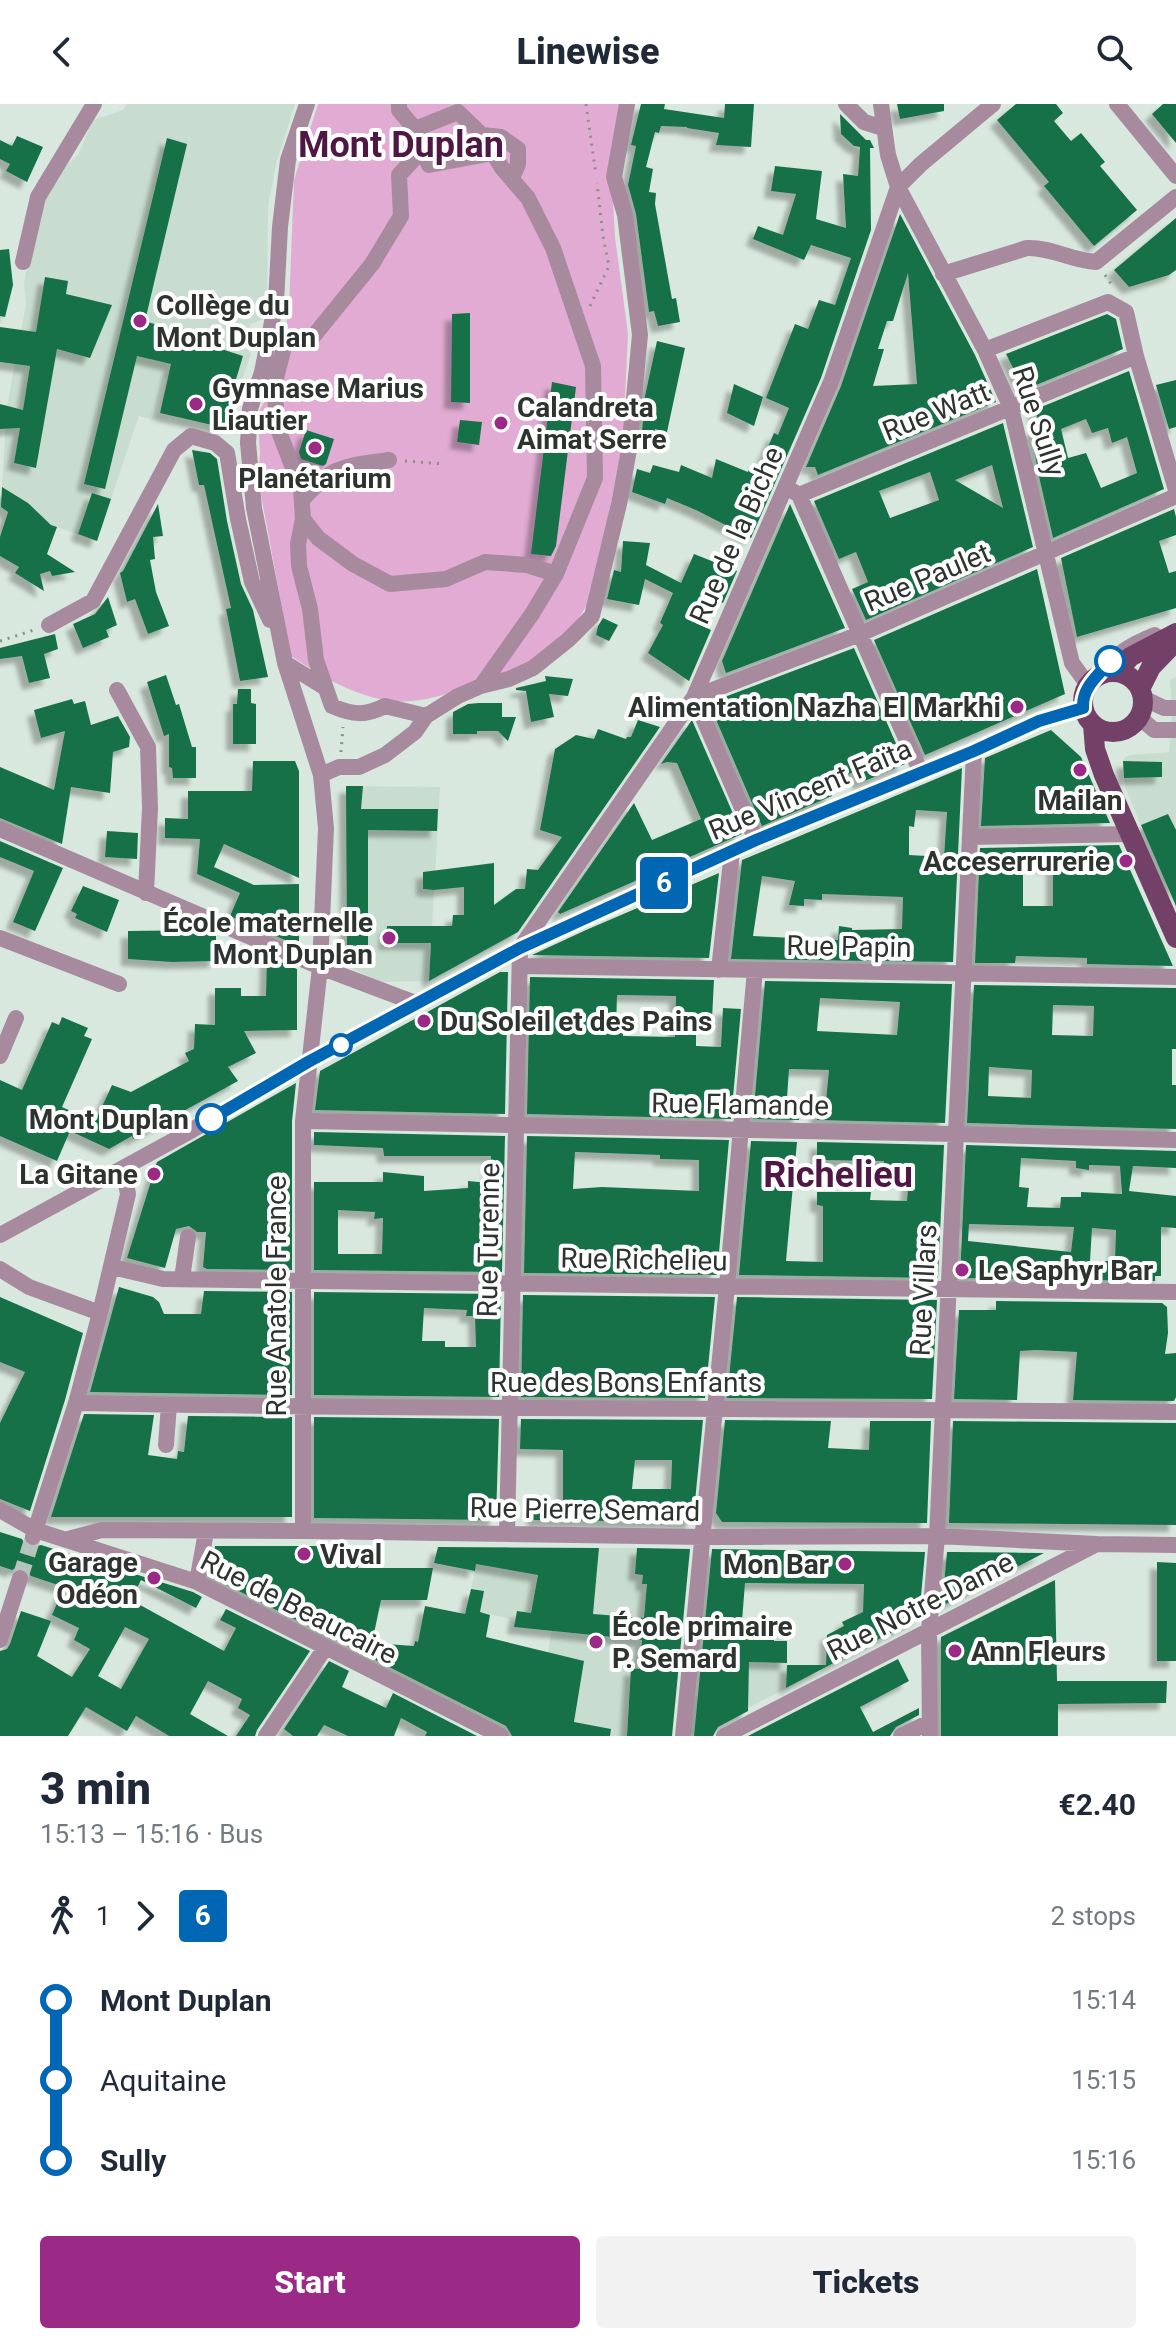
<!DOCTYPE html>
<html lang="en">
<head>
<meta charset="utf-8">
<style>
	:root { --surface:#fff; --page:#f2f2f3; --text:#1f2937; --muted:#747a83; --accent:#9b2986 }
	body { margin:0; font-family:Roboto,sans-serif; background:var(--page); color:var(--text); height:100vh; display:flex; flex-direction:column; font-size:30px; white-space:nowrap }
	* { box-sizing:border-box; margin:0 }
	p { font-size:26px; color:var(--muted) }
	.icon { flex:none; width:44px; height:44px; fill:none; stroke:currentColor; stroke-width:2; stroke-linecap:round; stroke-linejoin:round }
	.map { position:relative; height:1632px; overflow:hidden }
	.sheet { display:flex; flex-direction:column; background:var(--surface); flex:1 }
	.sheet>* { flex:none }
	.badge { padding:0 16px; border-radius:6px; font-size:28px; line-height:52px }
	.map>.badge { position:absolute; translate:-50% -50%; box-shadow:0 0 0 4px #fff }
	.legs { display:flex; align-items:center; gap:12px; height:88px; padding:0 40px; font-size:26px }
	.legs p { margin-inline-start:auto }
	.headline { display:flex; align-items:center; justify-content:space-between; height:136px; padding:0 40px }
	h1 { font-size:44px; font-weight:800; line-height:60px }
	.button { display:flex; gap:16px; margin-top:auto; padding:16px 40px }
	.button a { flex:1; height:92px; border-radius:8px; background:var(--accent); color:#fff; font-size:32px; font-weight:800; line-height:92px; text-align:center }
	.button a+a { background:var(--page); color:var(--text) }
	ul { padding:0 40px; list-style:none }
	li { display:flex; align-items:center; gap:28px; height:80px; font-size:30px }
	li i { display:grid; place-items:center; width:12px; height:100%; margin:0 10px; background:currentColor }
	li i::after { content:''; width:20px; height:20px; margin:-10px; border:6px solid; border-radius:50%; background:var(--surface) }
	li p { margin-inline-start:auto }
	li:first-child i { background:linear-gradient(#0000 50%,currentColor 0) }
	li:last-child i { background:linear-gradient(currentColor 50%,#0000 0) }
	header { display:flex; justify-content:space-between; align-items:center; height:104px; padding:0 40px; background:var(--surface); font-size:36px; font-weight:800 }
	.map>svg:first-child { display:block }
	.built { fill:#c8ddcf }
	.green { fill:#e1abd3 }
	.building { fill:#197148; fill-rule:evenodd; filter:url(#shadow) }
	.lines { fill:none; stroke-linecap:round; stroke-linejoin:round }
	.minor-tunnel { stroke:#b7c4bb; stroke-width:16; stroke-dasharray:16 8; stroke-linecap:butt }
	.path { stroke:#869189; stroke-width:3; stroke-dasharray:2 6; stroke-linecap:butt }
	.minor { stroke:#a88a9f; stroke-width:16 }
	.major { stroke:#734067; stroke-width:20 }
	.line-1-casing { stroke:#fff; stroke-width:18 }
	.line-1 { stroke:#0166b3; stroke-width:12 }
	.poi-dot { fill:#9b2986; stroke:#fff; stroke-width:3 }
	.stop-1-dot { fill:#fff; stroke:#0166b3; stroke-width:4 }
	.labels { text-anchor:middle; stroke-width:8; stroke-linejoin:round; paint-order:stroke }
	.poi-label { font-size:28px; font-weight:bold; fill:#2d332f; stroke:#fff; text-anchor:start }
	.street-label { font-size:28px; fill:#2d332f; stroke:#fff }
	.stop-label { font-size:28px; font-weight:bold; fill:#2d332f; stroke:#fff; text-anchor:end }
	.district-label { font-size:36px; font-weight:bold; fill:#4f1844; stroke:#fff }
</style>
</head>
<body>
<header><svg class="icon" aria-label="back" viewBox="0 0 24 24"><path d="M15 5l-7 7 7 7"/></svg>Linewise<svg class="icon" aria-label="search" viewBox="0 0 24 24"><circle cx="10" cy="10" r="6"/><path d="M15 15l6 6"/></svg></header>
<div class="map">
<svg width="1176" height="1632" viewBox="0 0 1176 1632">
	<defs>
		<filter id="shadow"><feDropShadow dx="-7" dy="7" stdDeviation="2" flood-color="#0004"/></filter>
	</defs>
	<rect width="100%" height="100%" fill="#d9e8de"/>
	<path class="built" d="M127,0H295L276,60L268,102L267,207L263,215L251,220L243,238L251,250L239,284L207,276L204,286L164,274L154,316L139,312L97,437L51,421L28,399L2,383L7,302L26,200L24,179L41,99L60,67L78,51L93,16L123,6Z
		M1176,573V806L1125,683L1123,657L1125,653L1130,651L1169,648L1172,604L1170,576Z
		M346,682L440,683L429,877L379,878L347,862Z
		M480,1444L538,1470L531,1509L518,1507L515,1516L480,1508L484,1487L471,1485Z
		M599,1444H651L639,1565L631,1564L627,1632H609L573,1626L584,1558L548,1549L555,1506L594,1499Z
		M741,1530L787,1531L786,1584L695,1632L691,1629L695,1592H716Z"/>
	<path class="green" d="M318,0H622L613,96L615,133L628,230L623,337L593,490C579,516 560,543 533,558C522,564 509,567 498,571C464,584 423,603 385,596C351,590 319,571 291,552L258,375L260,349L258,318L260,305L274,282L289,205L294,76Z"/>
	<path class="building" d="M641,0H665L664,5L724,14L725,0H754L751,43L716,41L719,29L687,24V23L661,22L659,29L655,28L646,63L653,65L649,88L656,89L655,100L672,195L676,194L680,218L658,222L654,207L649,208L636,110L628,81L636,42L631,41Z
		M897,0H944V7L900,15Z
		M1016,0H1056L1063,9L1054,17L1071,37L1081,29L1105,58L1100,62L1137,106L1094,142L1044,82L1049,78L997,16Z
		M1163,0H1176V39L1152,10Z
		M840,10L866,36H870L874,44H870L871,126L821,274L751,434L696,406L667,394L665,400L632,388L637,365L650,369L653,361L679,368L681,361L712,374L716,355L748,368L750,363L758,366L774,329L778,331L789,304L766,294L795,220L808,225L819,196L835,201L851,154L811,141L804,156L753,135L758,122L783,131L796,90L771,87L775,62L822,67L816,115L846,124L843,70L858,72L860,43L854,42L841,30Z
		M17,32L43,43L27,78L6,67L10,60L0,55V36L12,42Z
		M167,34L187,40L145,217L203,236V239L243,252L231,292H233L225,324L160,309L171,260L137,252L105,385L84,380Z
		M900,110L975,251L996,298L818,371L815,363H806L841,282ZM908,169L917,280L873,282L884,245H878L887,217H893Z
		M1176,114V166L1169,171L1129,183L1114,166Z
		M9,145L13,181L5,213L0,212V146Z
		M45,173L68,177L66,190L112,201L90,254L57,245L36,364L14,359L20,324L0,325V300L23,306L30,262L0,258V223L36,228Z
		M470,209V299L451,298L452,210Z
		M1107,210L1116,215L1123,245L1024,286L1006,250Z
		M657,237L685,244L667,328L655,325L654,331L642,328L645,292Z
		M1129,267L1164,385L1053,434L1038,368L1031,326L1041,321L1034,306ZM1086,315L1092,329L1108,324L1112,339L1127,333L1137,369L1101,384L1086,349L1068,354L1061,325Z
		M1176,276V323L1169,325L1156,281Z
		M552,278L576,283L556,442L551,452L531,450Z
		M734,280L763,293L754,322L727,309Z
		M460,316L482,318L479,341L457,338Z
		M1003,319L1033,443L866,516L852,485L868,478L856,448L839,455L814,397ZM992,361L1003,404L955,376ZM930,368L939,396L890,414L879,387Z
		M306,326L334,335L326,360L323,362L301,355L299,348Z
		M192,346L210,349L217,355L227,417L241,480L253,506L268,573L240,577L226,505L231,504L204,381H199Z
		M2,383L28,399L51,421L57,423L47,450L75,468L52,472L50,467L40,470L44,487L15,469L19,463L0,452V433L8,408L1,403Z
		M92,389L111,395L97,437L78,430Z
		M158,400L163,432L153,433L155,455L150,456L156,488L169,522L148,530L135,495L127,498L120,469L123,467Z
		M790,400L845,524L726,569L722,557Z
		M1174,405L1176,413V431L1159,437L1169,469L1176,467V504L1077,533L1061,454Z
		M623,437L650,439L646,461L681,479L694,450L737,467L723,499L708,492L696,519L711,526L689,577L648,549L663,521L660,519L673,489L645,475L639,501L607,495L614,466L621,468Z
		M1037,465L1065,590L925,651L874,536Z
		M108,493L117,521L106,526L109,533L83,544L73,520L95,510Z
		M603,514L618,521L609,537L596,531L598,522Z
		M55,530L58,545L44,550L50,574L29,579L22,552L0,555V544Z
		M854,544L905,660L860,679L856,667L829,678L832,692L762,722L711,604L735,605L723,598L722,594Z
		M166,571L176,601L179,600L192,643H196V674H173L172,664L169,663V630L164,632L147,578Z
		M545,572L573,575L568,592L549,590L554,613L531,618L526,587L516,586V584L546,577Z
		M238,585H251V599L256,600V640H233V600H237Z
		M72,595L74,600L85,597L91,621L118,612L130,633L129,643L113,648L110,689L71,683L62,740L0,714V663L54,686L65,627L41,634L34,606Z
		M479,599H502V613H516L508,637L498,627H477V630H453V608L468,600Z
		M638,616L660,623L518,828L429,877L431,839H385L387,822H452L453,811H464V783L434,786L423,785V768L494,759V801L516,785H525L527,765L538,766L562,733L540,726L555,645L576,631L594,635L598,625L626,635L627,633H631Z
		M692,616L742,730L560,810L558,808L634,699L652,736L701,715L677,659L667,658L661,660Z
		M1051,626L1081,653L1110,719L981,722L985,654Z
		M253,657H295L299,667V774L224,740L214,763L254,781L299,780V837L294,840L230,812L240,789L197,770L200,735L165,734V714L188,715V687H252Z
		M1123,657L1162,658V673L1124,674Z
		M962,664L953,858L731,855L742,756ZM916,706L947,708L944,753L909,751V722L914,723ZM762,772L795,777L789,801L804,802V795L822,796V790L903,793L902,825L852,826V824L839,822L838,836L753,832Z
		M346,682H363L361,705H438L437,727L368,726V841L347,842Z
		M1168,710L1176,726V802L1141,721Z
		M107,727L138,729L137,755L105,753Z
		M0,737L63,764L35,827L13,818L34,767L0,753Z
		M1119,741L1173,862L1087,860V854L1016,852L1015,859H975L980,744ZM1023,761L1053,762V802H1023Z
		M719,769L709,854L532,851L586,826Z
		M83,782L119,796L107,828L75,814L77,810L71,807Z
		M207,826L216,830V857L172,858L128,855V827Z
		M267,852L297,865V926L244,927L256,949L228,963L238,977L133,1035L132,1032L109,1045L70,1027L57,1057L0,1032V976L22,986L52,918L59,921L62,913L88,924L84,932L92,935L62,1003L95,1018L112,981L131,988L189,957L185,949L194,945L195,920L215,921V884H241V892H266Z
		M500,868H508L505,1010L315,1006L320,967Z
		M530,873L714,876L712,915H696V942L721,943L723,904L741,905L731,1015L527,1010ZM617,891L676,892L675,933L623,932V924H616Z
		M765,877L952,880L945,1019L817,1016V996L826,997L829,966L789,965L787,994L801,995L799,1016L753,1015ZM820,894L900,898L897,931L817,927Z
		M974,881L1176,884V945H1172V981H1176V1025L967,1019ZM1053,901L1094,902L1093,932L1052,931ZM989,963L1032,966L1031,994L988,992Z
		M296,979L292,1017V1166L207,1165L203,1163L206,1128H197L189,1122L176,1125L165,1164L127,1154L157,1058Z
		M314,1028L505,1032L502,1168L314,1166V1078H383V1068L424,1072V1087L468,1084V1077L489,1079L491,1052H384L383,1044L314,1041ZM338,1106L375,1108L374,1115L383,1114L382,1150H338Z
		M527,1032L729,1036L717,1171L524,1169ZM575,1048L660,1051V1055L699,1056V1087L602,1083L573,1085Z
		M751,1037L797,1038L786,1157L823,1158V1102L817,1101V1088H871L870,1096L907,1097L909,1072L882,1070L884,1057L817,1056V1038L944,1041L938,1174L739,1171Z
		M966,1041L1176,1047V1064L1133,1062L1129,1087L1176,1092V1124L1161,1123V1172H1155V1177L960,1174ZM1021,1054L1076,1057V1064L1089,1066V1061L1120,1062L1122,1090L1081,1088V1093H1061L1060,1104L1027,1103L1029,1084L1019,1083ZM969,1120L1074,1123L1071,1148L968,1137ZM1092,1124L1116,1126L1115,1157H1090Z
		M119,1183L153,1193L159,1198L164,1210H201L204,1187L292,1188V1291L90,1288Z
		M314,1188L501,1190L499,1293L314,1291ZM424,1204L467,1206L466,1212H475L476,1243H445V1237H422Z
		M523,1191L715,1193L705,1294L521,1293Z
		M0,1193L83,1229L65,1296L30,1407L0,1395V1319L25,1268L0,1258Z
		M737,1193L937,1196L932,1295L727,1294Z
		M996,1197L1162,1199L1167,1203L1168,1229L1165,1250L1176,1249V1293L1174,1297L1073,1296L1077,1248L1036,1246L1020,1247L1017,1296L954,1295L959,1206H996Z
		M84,1310L154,1311L148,1351L177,1355L178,1347L184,1348L188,1312L292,1313V1413H51Z
		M314,1313L499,1315L496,1416L314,1414Z
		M521,1315L703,1316L693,1418L534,1416V1402H563V1346L520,1345ZM635,1356H672L671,1385H632Z
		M725,1316L831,1317L828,1344L869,1346L870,1317H931L927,1419L722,1418L716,1409Z
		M953,1317L1176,1319V1421L949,1419Z
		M0,1428L22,1435L25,1441L30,1444L41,1441L193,1488L202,1493L196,1504L141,1476L131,1496L224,1547L236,1524L220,1516L226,1505L310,1547L257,1626L255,1632H236L250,1611L238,1604L242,1595L208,1577L190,1610L228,1632H169L136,1612L127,1627L86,1603L68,1632H0V1547L7,1545L10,1540L21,1507L51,1517L37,1552L72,1573L90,1545L74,1536L79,1524L52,1511L64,1483L31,1472L24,1464L18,1463L12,1466L0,1462ZM125,1523L149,1535L121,1585L98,1572Z
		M215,1442H363L358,1464H433L427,1496H381L372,1539L414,1542L415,1537L418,1538L425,1502L465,1510L471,1485L484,1487L480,1508L490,1511L486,1533L584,1557L574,1618L611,1625L610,1632H512L506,1622L211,1473Z
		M438,1443L599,1444L593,1510L644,1514L647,1480H642L643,1471L635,1470L637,1444L690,1445L672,1632H627L631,1564L639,1565L642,1536L514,1523L517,1507L531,1509L538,1471L476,1460L475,1467L434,1459Z
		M712,1445L925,1448L919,1514L786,1584L787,1561H826L827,1531L844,1522L842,1518L863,1508L864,1480L745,1479L741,1530L774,1531V1537H787V1559L749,1558L748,1607L718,1623L713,1632H694Z
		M947,1448H954L1044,1449L942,1502Z
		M1157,1458L1176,1459V1557H1157Z
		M1055,1476L1057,1577H1167L1166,1599L1058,1600V1632H941V1533Z
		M898,1555L909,1577L860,1603L873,1628L919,1604V1611L896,1623L890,1632H748Z
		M329,1557L349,1567L342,1583L386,1604L393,1589L477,1632H425L427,1628L401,1614L394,1632H348L324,1621L317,1632H293L284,1625Z"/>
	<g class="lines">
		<path class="minor-tunnel" d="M20,1474L33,1433"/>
		<path class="path" d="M586,0L596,71
			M1105,171L1114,184
			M590,202L609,162L603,132L597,79
			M405,357L444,360
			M0,537L34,526
			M341,648L343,623"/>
		<path class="minor" d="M399,0V6L415,25L429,61L493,49L502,64L528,94L553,144L593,262L595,374L556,470
			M846,0L864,18L883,24
			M881,0L888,51L898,83L985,246L1011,304L1072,559L1088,581
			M1117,0L1176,72
			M415,25L458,8L482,31L501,33L518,45V60L512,74
			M23,158L38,93L94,0
			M943,170L1027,144C1051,143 1072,157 1096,158L1176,93
			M271,228L286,235L274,282L278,325L301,385L303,415
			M312,234L372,160L401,112L399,71L423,45
			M985,246L1108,198L1126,208L1136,252L1176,386
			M791,386L799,391L921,669
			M799,391L1136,252
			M302,396C335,360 342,363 389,356
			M49,521L93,497L174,346L191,332L215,339L227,349L238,415L252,478L270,516
			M285,559L324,583
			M1097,573C1116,550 1128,542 1155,531
			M117,586L148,643L150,704L146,789
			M1143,594L1164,604H1176
			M426,612L385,602C365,612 353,611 332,602L316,556L310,505L299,462L298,440L303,415L318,434L353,460L390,480L446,475L485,458L527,461L556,470L532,510L481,582
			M1139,613L1154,626H1176
			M321,671L339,663H359L385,651L415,628L426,612L458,592L481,582L509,575L533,564L568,536L592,512L619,400L629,346L640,231L625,111L614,73L627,0
			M0,725L320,863L418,900
			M971,733L1129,730
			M756,736L694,593L860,530L1176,392
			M0,834L119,880
			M520,862L1176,873
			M719,866L732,748
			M0,952L16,914
			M303,1017L956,1030L1176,1036
			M0,1131L187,1029L308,958L520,844L756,736L974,647L1039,617L1083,604
			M112,1163L163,1175L1176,1188
			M0,1165L29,1183L100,1209L128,1090L123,1064
			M182,1175L188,1133
			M76,1299C443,1306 809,1304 1176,1308
			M166,1341L169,1301
			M0,1406L35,1426L197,1478L501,1632
			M303,1427V1017L320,863L326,724L321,671L285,559L254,404L248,339L250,305L262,268L276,198L280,123L288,56L307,0
			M507,1429L520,844L694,593L831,278L898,83L921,60L993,0
			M33,1433L76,1299L100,1209
			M68,1435L102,1426L303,1427L704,1433L937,1432L1097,1440L1176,1441
			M197,1478L206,1428
			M0,1536L20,1474
			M266,1632L325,1544
			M683,1632L727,1182L755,866
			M724,1632L1095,1441
			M901,1632L930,1618
			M930,1632L929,1526L937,1432L974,647"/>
		<path class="major" d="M1083 598a30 30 0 1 1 60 0a30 30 0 1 1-60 0Z
			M1118,568L1130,553L1176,529
			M1140,585L1151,563L1176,537
			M1093,621L1095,645L1104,671L1176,834"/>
	</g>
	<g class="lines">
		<g class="line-1-casing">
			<path id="line-1" d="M211,1015L308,958L520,844L756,736L974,647L1039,617L1083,604C1082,583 1098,572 1110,557"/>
		</g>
		<use href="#line-1" class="line-1"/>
	</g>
	<g class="poi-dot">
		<circle cx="140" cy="217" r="8"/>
		<circle cx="196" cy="300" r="8"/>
		<circle cx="501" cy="319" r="8"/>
		<circle cx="315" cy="344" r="8"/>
		<circle cx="1017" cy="603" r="8"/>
		<circle cx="1080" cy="666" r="8"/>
		<circle cx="1126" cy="757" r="8"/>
		<circle cx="389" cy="834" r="8"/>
		<circle cx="424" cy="917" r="8"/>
		<circle cx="154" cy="1070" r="8"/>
		<circle cx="962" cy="1166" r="8"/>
		<circle cx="304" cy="1450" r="8"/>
		<circle cx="845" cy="1460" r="8"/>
		<circle cx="154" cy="1474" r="8"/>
		<circle cx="596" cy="1538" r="8"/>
		<circle cx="955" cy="1547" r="8"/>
	</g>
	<g class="stop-1-dot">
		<circle cx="1110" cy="557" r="14"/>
		<circle cx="341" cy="941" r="10"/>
		<circle cx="211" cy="1015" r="14"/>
	</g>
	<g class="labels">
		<g class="poi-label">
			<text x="156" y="211">Collège du<tspan x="156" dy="32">Mont Duplan</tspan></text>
			<text x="212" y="294">Gymnase Marius<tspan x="212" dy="32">Liautier</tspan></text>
			<text x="517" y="313">Calandreta<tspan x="517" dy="32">Aimat Serre</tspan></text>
			<text x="315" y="384" text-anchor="middle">Planétarium</text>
			<text x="1001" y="613" text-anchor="end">Alimentation Nazha El Markhi</text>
			<text x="1080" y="706" text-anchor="middle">Mailan</text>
			<text x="1110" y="767" text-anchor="end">Acceserrurerie</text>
			<text x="373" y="828" text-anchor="end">École maternelle<tspan x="373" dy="32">Mont Duplan</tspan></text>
			<text x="440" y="927">Du Soleil et des Pains</text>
			<text x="138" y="1080" text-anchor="end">La Gitane</text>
			<text x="978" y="1176">Le Saphyr Bar</text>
			<text x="320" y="1460">Vival</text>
			<text x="138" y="1468" text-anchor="end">Garage<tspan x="138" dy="32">Odéon</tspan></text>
			<text x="829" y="1470" text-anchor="end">Mon Bar</text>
			<text x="612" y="1532">École primaire<tspan x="612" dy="32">P. Semard</tspan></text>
			<text x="971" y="1557">Ann Fleurs</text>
		</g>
		<g class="street-label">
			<text transform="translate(936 307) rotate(-22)" y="10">Rue Watt</text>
			<text transform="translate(1039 317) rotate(72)" y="10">Rue Sully</text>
			<text transform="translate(736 431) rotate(-66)" y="10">Rue de la Biche</text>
			<text transform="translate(927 473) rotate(-23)" y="10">Rue Paulet</text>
			<text transform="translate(810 685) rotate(-23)" y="10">Rue Vincent Faïta</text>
			<text transform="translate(849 842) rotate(1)" y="10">Rue Papin</text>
			<text transform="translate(740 1000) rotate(1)" y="10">Rue Flamande</text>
			<text transform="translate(488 1136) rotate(-89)" y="10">Rue Turenne</text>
			<text transform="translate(644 1155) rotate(1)" y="10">Rue Richelieu</text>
			<text transform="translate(923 1186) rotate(-87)" y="10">Rue Villars</text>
			<text transform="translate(276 1192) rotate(-90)" y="10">Rue Anatole France</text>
			<text x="626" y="1288">Rue des Bons Enfants</text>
			<text transform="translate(585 1405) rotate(1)" y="10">Rue Pierre Semard</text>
			<text transform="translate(920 1502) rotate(-27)" y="10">Rue Notre-Dame</text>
			<text transform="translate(299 1503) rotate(27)" y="10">Rue de Beaucaire</text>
		</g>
		<g class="stop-label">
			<text x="189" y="1025">Mont Duplan</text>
		</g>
		<g class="district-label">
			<text x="401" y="53">Mont Duplan</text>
			<text x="838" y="1083">Richelieu</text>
		</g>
	</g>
</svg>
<b class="badge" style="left:664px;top:779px;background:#0166b3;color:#fff">6</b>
</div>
<section class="sheet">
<div class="headline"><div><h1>3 min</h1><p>15:13 – 15:16 · Bus</p></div><b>€2.40</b></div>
<div class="legs"><svg class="icon" aria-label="walk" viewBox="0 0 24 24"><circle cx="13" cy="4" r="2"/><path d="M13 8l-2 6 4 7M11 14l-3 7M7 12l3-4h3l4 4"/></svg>1<svg class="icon" aria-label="forward" viewBox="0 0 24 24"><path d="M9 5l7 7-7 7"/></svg><b class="badge" style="background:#0166b3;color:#fff">6</b><p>2 stops</p></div>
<ul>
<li><i style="color:#0166b3"></i><b>Mont Duplan</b><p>15:14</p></li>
<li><i style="color:#0166b3"></i><span>Aquitaine</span><p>15:15</p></li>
<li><i style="color:#0166b3"></i><b>Sully</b><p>15:16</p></li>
</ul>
<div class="button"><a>Start</a><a>Tickets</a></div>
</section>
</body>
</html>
